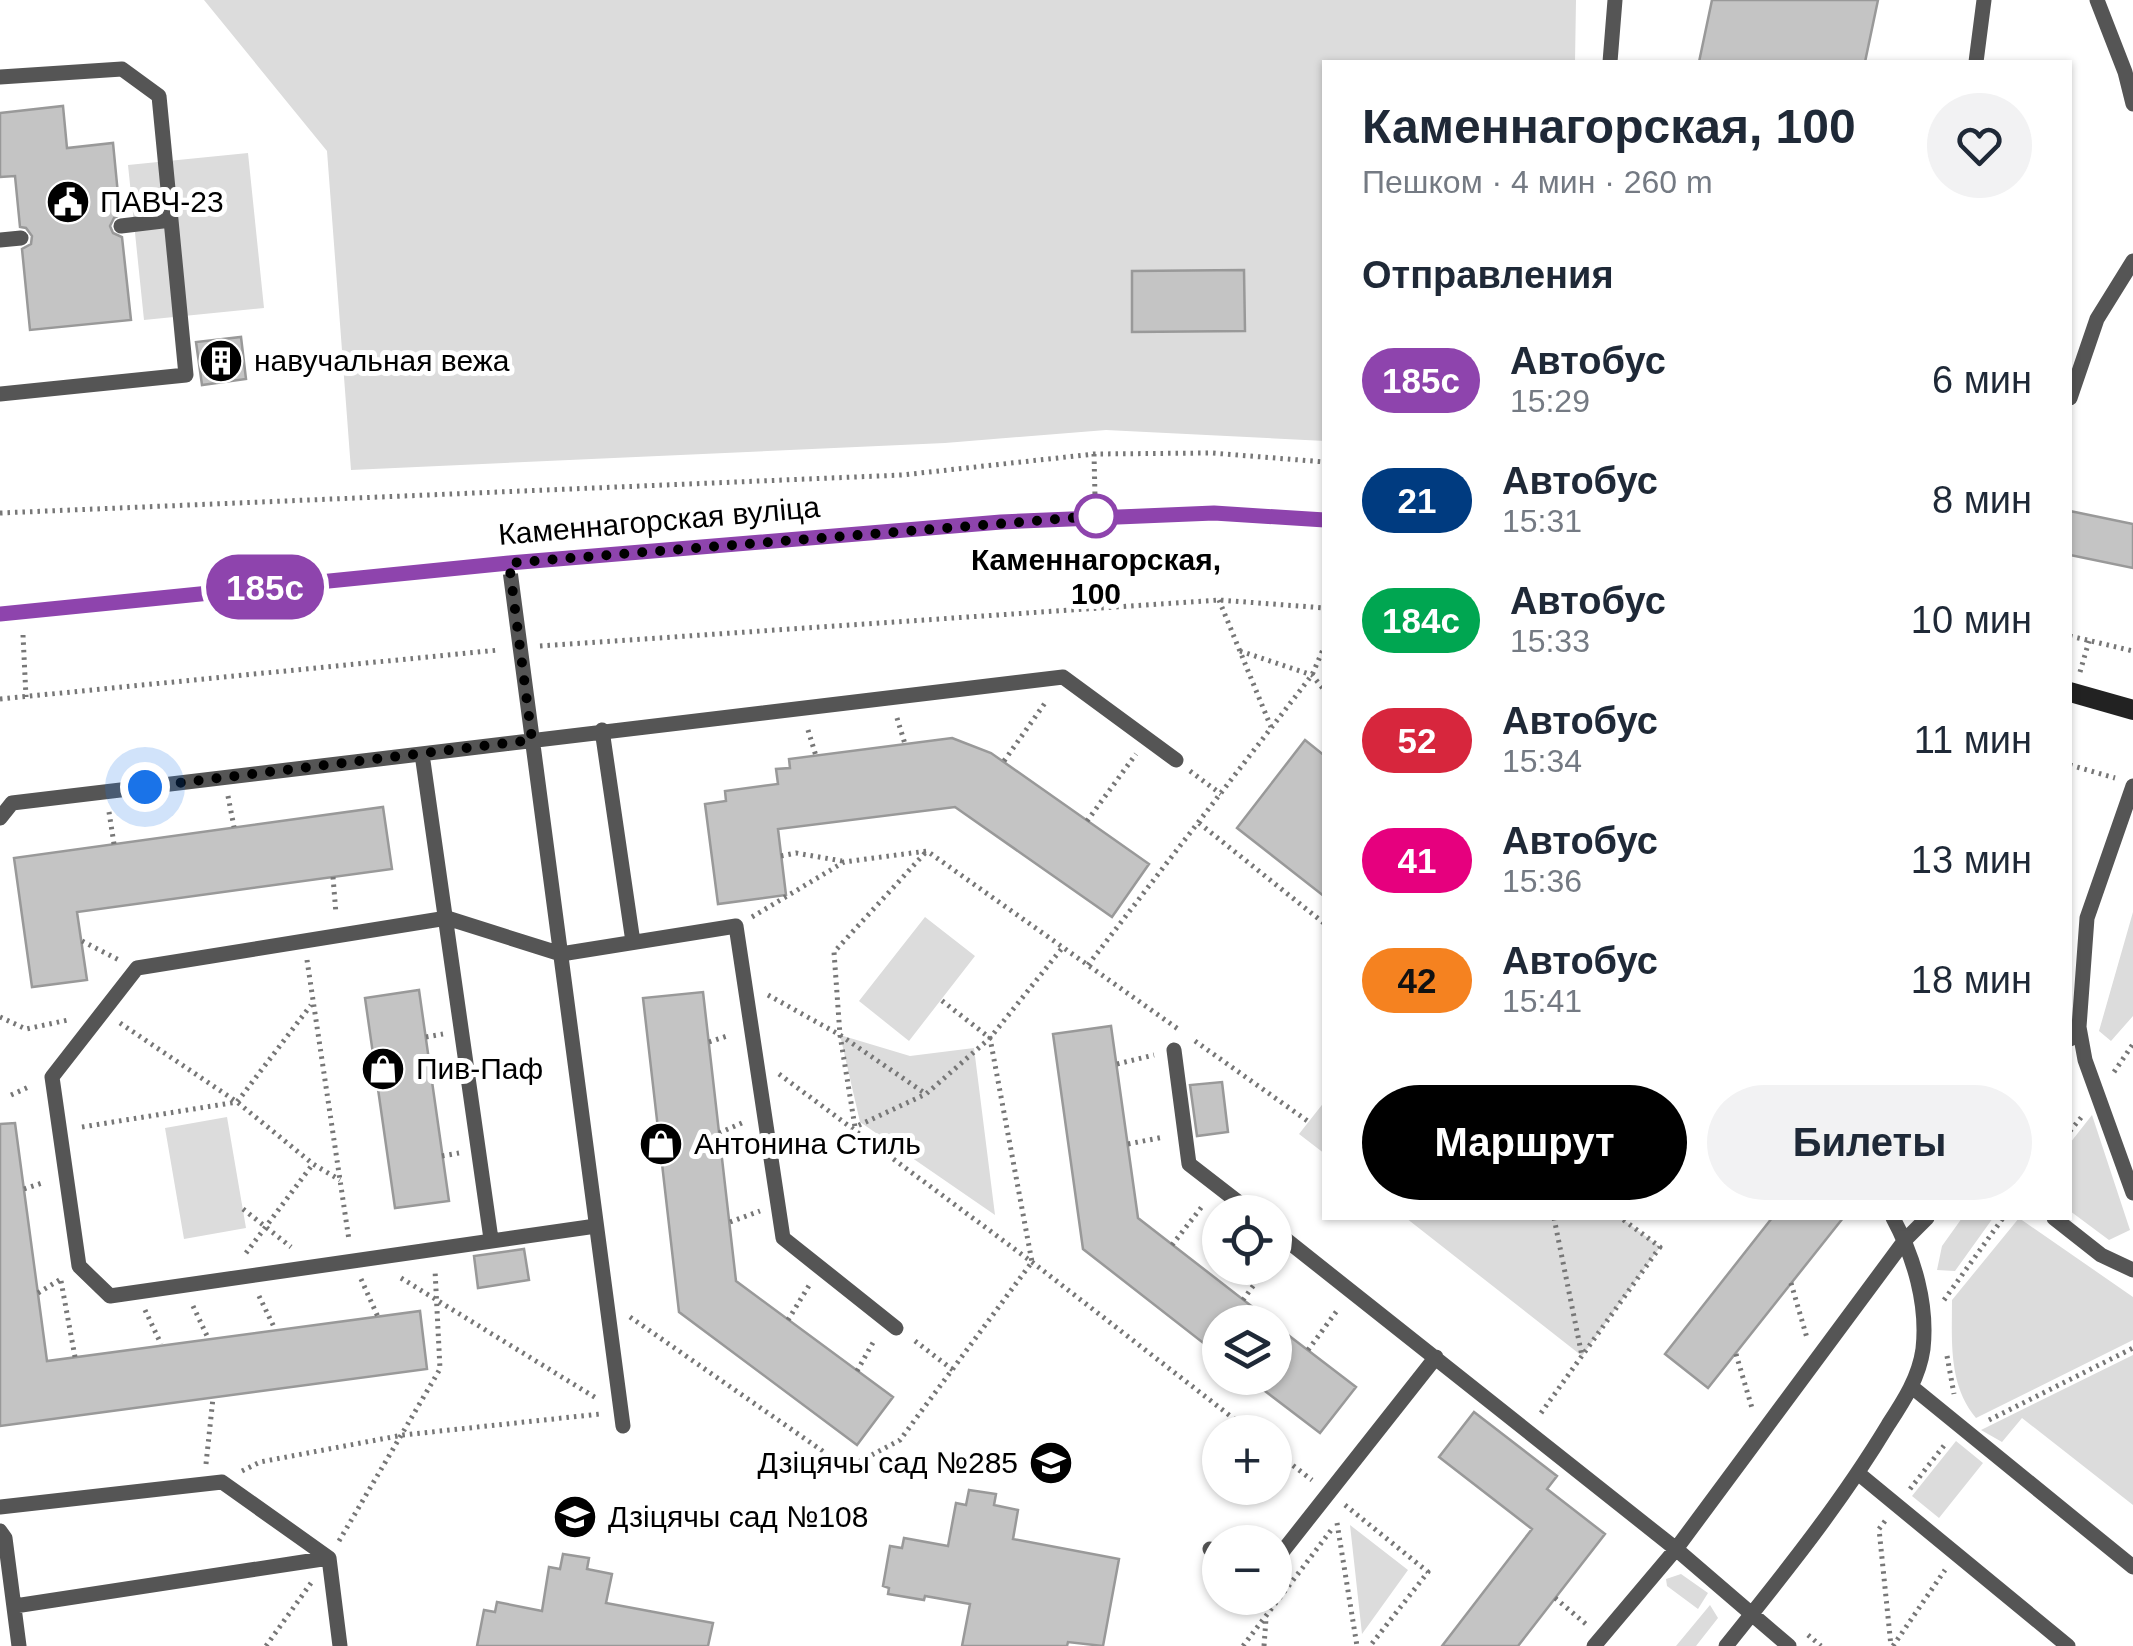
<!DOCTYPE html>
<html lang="ru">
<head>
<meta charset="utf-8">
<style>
	:root { --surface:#fff; --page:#f2f2f3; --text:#1f2937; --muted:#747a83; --accent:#000 }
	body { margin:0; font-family:Helvetica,sans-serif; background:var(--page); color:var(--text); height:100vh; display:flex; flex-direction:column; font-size:38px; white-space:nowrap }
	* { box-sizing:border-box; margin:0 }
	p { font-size:32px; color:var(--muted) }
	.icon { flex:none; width:55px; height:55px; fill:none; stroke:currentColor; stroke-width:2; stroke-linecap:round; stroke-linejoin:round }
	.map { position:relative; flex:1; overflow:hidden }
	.drawer { position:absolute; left:1322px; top:60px; width:750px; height:1160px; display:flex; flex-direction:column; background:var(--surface); border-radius:0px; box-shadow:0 2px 8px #0004 }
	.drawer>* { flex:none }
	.badge { padding:0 20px; border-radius:32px; font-size:35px; line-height:65px }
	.buttons { position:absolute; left:1202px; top:1195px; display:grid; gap:20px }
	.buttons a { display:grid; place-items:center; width:90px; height:90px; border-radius:50%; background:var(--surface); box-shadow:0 2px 8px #0004; font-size:50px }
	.you { position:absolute; width:50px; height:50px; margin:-25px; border:8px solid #fff; border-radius:50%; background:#1a73e8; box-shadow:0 0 0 15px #1a73e833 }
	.map>.badge { position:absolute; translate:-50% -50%; box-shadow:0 0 0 5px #fff }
	h2 { padding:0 40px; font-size:38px; line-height:90px }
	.round { display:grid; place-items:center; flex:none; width:105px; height:105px; border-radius:52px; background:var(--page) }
	.summary { display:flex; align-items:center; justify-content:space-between; height:170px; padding:0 40px }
	h1 { font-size:48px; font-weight:700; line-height:75px }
	.cta { display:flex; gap:20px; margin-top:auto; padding:20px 40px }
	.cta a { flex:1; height:115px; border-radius:60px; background:var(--accent); color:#fff; font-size:40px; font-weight:700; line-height:115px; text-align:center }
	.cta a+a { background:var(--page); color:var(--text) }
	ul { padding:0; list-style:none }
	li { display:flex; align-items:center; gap:30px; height:120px; padding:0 40px }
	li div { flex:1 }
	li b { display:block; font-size:38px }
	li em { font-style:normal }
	li .badge { min-width:110px; font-weight:700; text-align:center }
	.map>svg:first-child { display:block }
	.green { fill:#dcdcdc }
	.building { fill:#c4c4c4; stroke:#999; stroke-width:2.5 }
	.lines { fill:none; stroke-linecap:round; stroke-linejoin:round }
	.path { stroke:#777; stroke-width:5; stroke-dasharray:2.5 5; stroke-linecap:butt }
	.lane { stroke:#555; stroke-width:15 }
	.secondary { stroke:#222; stroke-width:20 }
	.line-casing { stroke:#fff; stroke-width:22 }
	.line { stroke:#8e44ad; stroke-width:15 }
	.walk { stroke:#000; stroke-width:10; stroke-dasharray:0 18 }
	.stop-dot { fill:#fff; stroke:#8e44ad; stroke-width:5 }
	.labels { text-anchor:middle; stroke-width:10; stroke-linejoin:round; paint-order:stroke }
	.poi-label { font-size:30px; fill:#000; stroke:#fff; text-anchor:start }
	.street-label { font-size:30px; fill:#000; stroke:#fff }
	.stop-label { font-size:30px; font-weight:bold; fill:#000; stroke:#fff }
</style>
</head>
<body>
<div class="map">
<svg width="2133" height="1646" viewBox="0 0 2133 1646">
	<rect width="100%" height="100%" fill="#fff"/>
	<path class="green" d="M204,0H1576L1575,62H1325V441L1106,430L945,443L351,470L327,151Z
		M248,153L264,308L144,320L128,165Z
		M2133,912V1016L2111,1041L2099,1031Z
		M925,917L975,956L909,1041L859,1001Z
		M840,1035L910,1056L974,1048L995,1215L860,1122Z
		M1325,1101V1154L1299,1134Z
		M2092,1115L2130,1230L2109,1240L2070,1211V1143Z
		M227,1117L246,1228L184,1239L165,1128Z
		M1406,1218H1621L1660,1247L1582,1356Z
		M1962,1218H1993L1955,1271L1937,1270L1942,1246Z
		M2019,1218L2133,1297V1340L1976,1418C1948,1385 1952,1341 1952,1300Z
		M2133,1355V1505L2022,1418L2002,1442L1981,1430Z
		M1956,1441L1983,1463L1939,1518L1912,1496Z
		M1350,1525L1408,1570L1362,1634Z
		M1681,1574L1708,1593L1698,1609L1667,1586L1666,1579Z
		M1710,1605L1718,1618L1696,1646H1676Z"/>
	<path class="building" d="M1712,0H1878L1865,62H1699Z
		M63,106L67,148L113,143L120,215L114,218L110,226L113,233L122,237L131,320L30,330L22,249L31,244L32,236L26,228L20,227L15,176L0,177V113Z
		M1244,270L1245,331L1132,332V271Z
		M241,337L246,379L202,385L196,342Z
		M2070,511L2133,524V568L2070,555Z
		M952,738L991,753L1149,864L1112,917L955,807L778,829L786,895L718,904L705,804L726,801L725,791L778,784L776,769L790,768L789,759Z
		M1305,740L1325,756V897L1237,828Z
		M383,807L392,869L77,912L87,980L32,987L14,858Z
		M419,990L449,1201L395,1208L365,998Z
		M703,992L736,1281L893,1397L857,1445L679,1312L643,998Z
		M1111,1026L1138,1218L1272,1322H1220V1356L1083,1249L1053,1034Z
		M1222,1082L1228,1132L1197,1136L1190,1085Z
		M15,1123L47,1361L420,1311L427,1369L0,1426V1124Z
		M1772,1218H1843L1708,1388L1665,1354Z
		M524,1249L529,1280L478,1288L474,1256Z
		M1275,1325L1356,1387L1320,1433L1248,1378H1275Z
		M1474,1412L1557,1476L1547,1489L1605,1534L1518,1646H1442L1532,1529L1439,1457Z
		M969,1490L996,1494L994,1505L1018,1510L1013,1539L1119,1559L1103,1646L1068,1642L1067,1646H962L970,1604L925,1596L924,1600L888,1594L889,1588L883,1586L890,1546L902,1548L904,1538L948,1546L956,1503L966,1505Z
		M563,1554L589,1558L587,1569L612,1574L606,1603L713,1623L708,1646H477L484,1610L495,1612L497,1602L542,1611L549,1567L560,1569Z"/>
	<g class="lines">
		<path class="path" d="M1094,454L1095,496
			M0,513L902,475L1094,454L1212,453L1325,462
			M1219,600L1271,727
			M23,635L26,697
			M2070,636L2133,651
			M540,646L1219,600L1325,608
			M1240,651L1312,675L1325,691
			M2080,672L2089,641
			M0,699L499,650
			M897,718L905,744
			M808,730L816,756
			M1004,761L1045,703
			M2070,765L2115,778
			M1190,771L1221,794
			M228,796L234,827
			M109,812L114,844
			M1087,821L1136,754
			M1199,823L1325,924
			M925,853L834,952L840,1035L855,1127L926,1094L990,1038L941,1000
			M781,856L796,853L842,861
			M333,877L336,914
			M752,917L844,862L927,851L1178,1029
			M82,941L119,960
			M307,960L349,1240
			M1088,965L1312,675L1325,645
			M768,995L840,1035L926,1094
			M0,1017L26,1029L68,1020
			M120,1023L237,1102L313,1164L340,1180
			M426,1037L443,1034
			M1195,1041L1309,1122
			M709,1042L730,1035
			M1117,1064L1154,1055
			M2114,1072L2133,1044
			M779,1074L1032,1262L1251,1432
			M11,1095L31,1086
			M82,1127L237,1102L311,1005
			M2070,1131L2084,1114
			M719,1133L744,1122
			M1128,1144L1164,1137
			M442,1156L459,1153
			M24,1189L45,1182
			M243,1209L291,1247
			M1554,1218L1582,1356
			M730,1222L760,1211
			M1172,1245L1204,1204
			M246,1253L313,1164
			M401,1278L596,1398
			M361,1279L378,1317
			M61,1281L75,1357
			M1791,1283L1807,1338
			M38,1293L61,1279
			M259,1296L275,1329
			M1243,1300L1266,1268
			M1944,1300L2003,1218
			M193,1306L208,1338
			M145,1310L161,1344
			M630,1317L847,1468L900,1440L1032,1262L990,1038L1063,947
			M788,1320L810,1284
			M915,1341L953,1370
			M1308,1350L1339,1308
			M1736,1354L1752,1408
			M1947,1356L1954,1394
			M857,1371L875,1339
			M1541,1413L1660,1247L1621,1218
			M1989,1420L2133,1348
			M1275,1452L1312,1480
			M206,1464L213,1398
			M242,1471L260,1462L403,1435L600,1414
			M1910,1489L1946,1443
			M1345,1505L1428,1572L1370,1646
			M1885,1521L1879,1529L1891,1646
			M1337,1523L1357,1646
			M339,1541L440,1369L435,1270
			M1555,1598L1587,1625
			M1808,1635L1821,1646
			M266,1646L311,1583
			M1243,1646L1332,1529
			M1264,1646L1266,1619
			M1893,1646L1945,1570"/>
		<path class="lane" d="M2097,0L2125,72L2133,104
			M1610,62L1615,0
			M1976,62L1984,0
			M0,77L122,69L159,96L186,375L0,394
			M121,226L171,220
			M0,240L21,238
			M2070,398L2097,319L2133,261
			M509,563L623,1426
			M602,730L633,942
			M422,754L491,1239
			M0,818L12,803L1063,677L1176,760
			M2079,1027L2085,1060L2133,1193
			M2070,1039L2079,1027L2087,918L2133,786
			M1174,1050L1189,1164L1251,1212
			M2054,1218L2101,1255L2133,1270
			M596,1226L110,1296L79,1266L52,1077L137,968L447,918L561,954L736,926L783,1238L896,1328
			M1275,1231L1676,1549L1789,1646
			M1912,1387L2133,1567
			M1859,1474L2068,1646
			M0,1507L222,1482L329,1558L340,1646
			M0,1531L5,1538L19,1646
			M1210,1549L1220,1551
			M1275,1561L1436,1357
			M15,1606L329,1558
			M1594,1646L1676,1549L1905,1240L1927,1218
			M1726,1646C1783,1575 1841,1503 1888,1425C1903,1402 1919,1378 1923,1349C1928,1304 1914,1257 1893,1218"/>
		<path class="secondary" d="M0,614L509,563L1001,522L1214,513L1325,520
			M2070,692L2133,710"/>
	</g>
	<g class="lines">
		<g class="line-casing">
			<path id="line" d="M0,614L509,563L1001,522L1214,513L1325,520"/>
		</g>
		<use href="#line" class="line"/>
		<path class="walk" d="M145,787L532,740L509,563L1096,516"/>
	</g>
	<defs>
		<g id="civic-disc" transform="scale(2.25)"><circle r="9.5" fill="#000" stroke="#fff"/><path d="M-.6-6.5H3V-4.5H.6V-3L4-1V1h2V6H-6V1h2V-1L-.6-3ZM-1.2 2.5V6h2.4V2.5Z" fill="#fff"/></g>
		<g id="building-disc" transform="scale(2.25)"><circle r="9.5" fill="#000" stroke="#fff"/><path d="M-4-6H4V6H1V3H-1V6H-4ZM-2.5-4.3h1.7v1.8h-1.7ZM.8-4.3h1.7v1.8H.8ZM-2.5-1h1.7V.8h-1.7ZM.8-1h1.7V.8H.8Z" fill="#fff"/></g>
		<g id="shop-disc" transform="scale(2.25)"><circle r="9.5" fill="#000" stroke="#fff"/><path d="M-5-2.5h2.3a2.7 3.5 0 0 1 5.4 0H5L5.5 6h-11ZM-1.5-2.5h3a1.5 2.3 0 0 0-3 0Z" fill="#fff"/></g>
		<g id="school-disc" transform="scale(2.25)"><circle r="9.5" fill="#000" stroke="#fff"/><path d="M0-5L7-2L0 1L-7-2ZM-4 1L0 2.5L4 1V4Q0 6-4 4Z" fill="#fff"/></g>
	</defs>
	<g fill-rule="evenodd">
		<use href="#civic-disc" x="68" y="202"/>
		<use href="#building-disc" x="221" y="361"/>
		<use href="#shop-disc" x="383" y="1069"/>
		<use href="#shop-disc" x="661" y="1144"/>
		<use href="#school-disc" x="1051" y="1463"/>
		<use href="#school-disc" x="575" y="1517"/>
	</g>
	<circle class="stop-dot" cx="1096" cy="516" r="20"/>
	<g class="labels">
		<g class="poi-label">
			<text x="100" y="212">ПАВЧ-23</text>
			<text x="254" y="371">навучальная вежа</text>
			<text x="416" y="1079">Пив-Паф</text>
			<text x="694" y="1154">Антонина Стиль</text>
			<text x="1018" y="1473" text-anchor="end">Дзіцячы сад №285</text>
			<text x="608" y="1527">Дзіцячы сад №108</text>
		</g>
		<g class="street-label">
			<text transform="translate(659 521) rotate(-5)" y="10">Каменнагорская вуліца</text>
		</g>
		<g class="stop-label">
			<text x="1096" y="570">Каменнагорская,<tspan x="1096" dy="34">100</tspan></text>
		</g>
	</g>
</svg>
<div class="buttons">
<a><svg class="icon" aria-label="locate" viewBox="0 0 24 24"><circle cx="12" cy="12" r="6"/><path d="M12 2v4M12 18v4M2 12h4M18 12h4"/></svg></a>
<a><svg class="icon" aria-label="layers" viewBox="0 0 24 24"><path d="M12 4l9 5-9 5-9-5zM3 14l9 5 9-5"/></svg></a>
<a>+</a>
<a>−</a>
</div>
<div class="you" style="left:145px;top:787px"></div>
<b class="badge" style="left:265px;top:587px;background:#8e44ad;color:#fff">185с</b>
<section class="drawer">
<div class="summary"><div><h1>Каменнагорская, 100</h1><p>Пешком · 4 мин · 260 m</p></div><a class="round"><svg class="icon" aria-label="heart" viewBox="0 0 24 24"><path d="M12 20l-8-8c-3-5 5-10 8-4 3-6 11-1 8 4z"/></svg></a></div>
<h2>Отправления</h2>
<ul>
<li><span class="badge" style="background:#8e44ad;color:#fff">185с</span><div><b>Автобус</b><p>15:29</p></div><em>6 мин</em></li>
<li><span class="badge" style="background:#003b80;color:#fff">21</span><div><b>Автобус</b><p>15:31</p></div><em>8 мин</em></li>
<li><span class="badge" style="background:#00a651;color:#fff">184с</span><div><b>Автобус</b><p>15:33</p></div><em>10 мин</em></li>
<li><span class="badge" style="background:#d7263d;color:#fff">52</span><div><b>Автобус</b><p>15:34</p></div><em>11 мин</em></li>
<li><span class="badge" style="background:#e6007e;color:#fff">41</span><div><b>Автобус</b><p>15:36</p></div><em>13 мин</em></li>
<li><span class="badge" style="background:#f58220;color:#111">42</span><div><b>Автобус</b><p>15:41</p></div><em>18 мин</em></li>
</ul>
<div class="cta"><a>Маршрут</a><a>Билеты</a></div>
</section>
</div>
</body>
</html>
